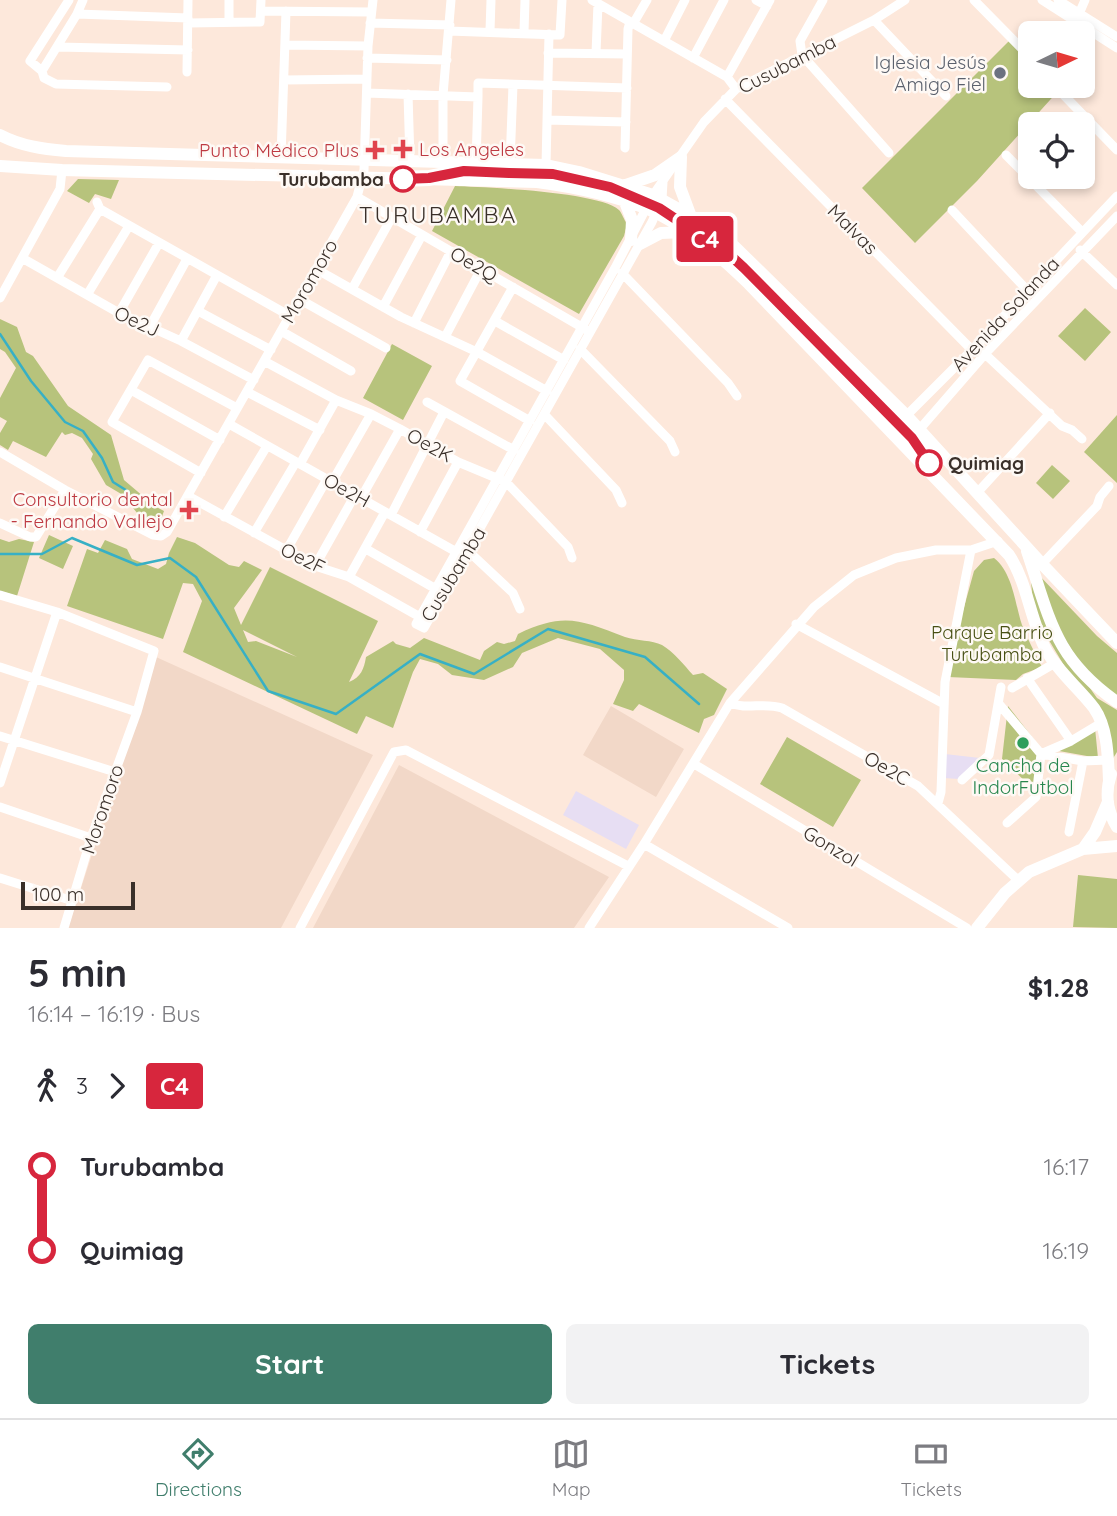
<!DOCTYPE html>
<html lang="en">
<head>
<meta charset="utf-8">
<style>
	:root { --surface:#fff; --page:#f2f2f3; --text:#2b2b33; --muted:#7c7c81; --line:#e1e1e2; --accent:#407e6c }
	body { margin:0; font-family:Quicksand,sans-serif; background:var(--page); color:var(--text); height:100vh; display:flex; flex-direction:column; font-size:26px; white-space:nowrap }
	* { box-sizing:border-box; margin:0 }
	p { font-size:23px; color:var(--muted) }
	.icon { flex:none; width:38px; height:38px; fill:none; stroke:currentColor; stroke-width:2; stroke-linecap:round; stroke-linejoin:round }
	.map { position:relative; height:928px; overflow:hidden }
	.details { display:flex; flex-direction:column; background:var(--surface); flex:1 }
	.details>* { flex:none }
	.badge { padding:0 14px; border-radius:5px; font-size:24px; line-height:46px }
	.needle { width:46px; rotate:85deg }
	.fabs { position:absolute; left:1018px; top:21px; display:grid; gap:14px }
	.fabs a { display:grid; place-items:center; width:77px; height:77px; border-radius:10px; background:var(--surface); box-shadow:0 4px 10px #0003; font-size:35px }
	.scale { position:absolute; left:21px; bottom:18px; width:114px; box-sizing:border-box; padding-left:7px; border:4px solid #3a302a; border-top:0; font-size:19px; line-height:24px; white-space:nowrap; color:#3a302a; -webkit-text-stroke:5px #fef9f5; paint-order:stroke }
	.map>.badge { position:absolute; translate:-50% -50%; box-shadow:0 0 0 4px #fff }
	.legs { display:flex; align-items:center; gap:10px; height:77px; padding:0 28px; font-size:23px }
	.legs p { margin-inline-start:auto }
	.headline { display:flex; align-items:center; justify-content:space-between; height:119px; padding:0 28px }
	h1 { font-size:38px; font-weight:800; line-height:52px }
	.cta { display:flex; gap:14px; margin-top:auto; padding:14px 28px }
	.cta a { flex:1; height:80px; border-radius:10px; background:var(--accent); color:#fff; font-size:28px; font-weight:800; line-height:80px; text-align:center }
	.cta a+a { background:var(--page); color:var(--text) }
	ul { padding:0 28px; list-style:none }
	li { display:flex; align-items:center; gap:24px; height:84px; font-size:26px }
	li i { display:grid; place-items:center; width:10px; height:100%; margin:0 9px; background:currentColor }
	li i::after { content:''; width:18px; height:18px; margin:-9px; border:5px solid; border-radius:50%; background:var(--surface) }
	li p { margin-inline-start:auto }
	li:first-child i { background:linear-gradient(#0000 50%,currentColor 0) }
	li:last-child i { background:linear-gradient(currentColor 50%,#0000 0) }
	.dock { display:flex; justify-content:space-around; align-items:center; height:98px; border-top:2px solid var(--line); background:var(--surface); font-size:19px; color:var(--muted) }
	.dock a { display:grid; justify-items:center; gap:4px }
	.dock .selected { color:var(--accent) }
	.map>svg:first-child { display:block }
	.built { fill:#f2d8c8 }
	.education { fill:#e7def3 }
	.green { fill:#b7c37c; fill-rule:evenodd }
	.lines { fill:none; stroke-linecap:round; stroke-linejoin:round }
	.stream { stroke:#37b0c5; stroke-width:2.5 }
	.minor { stroke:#fff; stroke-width:9 }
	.major { stroke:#fff; stroke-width:12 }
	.line-1-casing { stroke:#fff; stroke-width:16 }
	.line-1 { stroke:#d7263d; stroke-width:10 }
	.worship-dot { fill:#6b7280; stroke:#fef9f5; stroke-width:2.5 }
	.health-dot { fill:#e0444e; stroke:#fef9f5; stroke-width:2.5 }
	.stop-1-dot { fill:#fff; stroke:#d7263d; stroke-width:3.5 }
	.leisure-dot { fill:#2e9e5b; stroke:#fef9f5; stroke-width:2.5 }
	.labels { text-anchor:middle; stroke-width:5; stroke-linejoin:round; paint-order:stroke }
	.worship-label { font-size:19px; fill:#5b616d; stroke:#fef9f5; text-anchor:end }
	.street-label { font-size:19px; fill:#3a302a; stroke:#fef9f5 }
	.health-label { font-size:19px; fill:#be3a42; stroke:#fef9f5; text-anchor:end }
	.stop-label { font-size:19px; font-weight:bold; fill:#3a302a; stroke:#fef9f5; text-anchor:end }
	.park-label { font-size:19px; fill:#485013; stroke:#fef9f5 }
	.leisure-label { font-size:19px; fill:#27864d; stroke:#fef9f5 }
	.quarter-label { font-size:23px; letter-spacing:2px; fill:#3a302a; stroke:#fef9f5 }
</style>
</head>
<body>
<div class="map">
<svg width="1117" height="928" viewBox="0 0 1117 928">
	<rect width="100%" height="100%" fill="#fde8db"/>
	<path class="built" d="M156,657L373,755L281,928H68Z
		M611,706L684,749L656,797L583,755Z
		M399,765L609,877L574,928H313Z"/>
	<path class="education" d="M945,754L980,758L959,779L943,778Z
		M576,791L639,825L626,849L563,815Z"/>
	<path class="green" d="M1012,38L1031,59V86H1055L1059,90L977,181L915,243L862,188Z
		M78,179L119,180L111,199L95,194L89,203L67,191Z
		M455,186C484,187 600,192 619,210C622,213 624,220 627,224L624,236L579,314L432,231Z
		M1085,308L1111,332L1085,361L1058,336Z
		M0,319L17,327L26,352L33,356L68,406L111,435L124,480L144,497L143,500L164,511L160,522L152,527L136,520L138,514L128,502V498L106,485L91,459L93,454L82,438L72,433L65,435L62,432L46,457L13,441L8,450L0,445V433L7,421L0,417V398L16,368L5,352L0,349Z
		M392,344L432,366L403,420L363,398Z
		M1117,415V483L1084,452Z
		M1052,465L1070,481L1053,499L1036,483Z
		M49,535L73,546L63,569L39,558Z
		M177,537L195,543L229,565L239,567L244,561L262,570L234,608L241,625L270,567L378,621L349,682C361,677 364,669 366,657L393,641L396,644L410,648L424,638L480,660L484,651L497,642L504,644L515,641L518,634C564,612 580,620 625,637C637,641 652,640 662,645C674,652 684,665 693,675L703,673L727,689L714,715L704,719L699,733L639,704L633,711L613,704L624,680V670L600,649L558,638L522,653L513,667L484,680L452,675L438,664L420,659L413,672L393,728L366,716L357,734L183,652L202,601L193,584L183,583L163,639L67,606L87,549L98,553L105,540L127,549L132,559L158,569L166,564L169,553ZM243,630L297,657L256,641L248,642Z
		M0,539L9,542L19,539L34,542L17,596L0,591Z
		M994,558C1013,573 1015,604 1022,625C1028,640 1035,653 1042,667L1023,674L1016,680L948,677L955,640L974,571L984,560Z
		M1036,572L1097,636L1117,653V699L1088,675L1060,632Z
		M1031,582L1075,667L1097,698L1117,710V752L1112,760L1108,739L1044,632L1033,602Z
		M1008,706L1043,751L1033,789L1002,759Z
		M1095,728L1098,758L1059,751Z
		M787,737L861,780L833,827L760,784Z
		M1078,875L1117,879V928L1073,927Z"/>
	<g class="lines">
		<path class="stream" d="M0,334L31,381L65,422L83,431L102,458L113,482L129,492
			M0,554H42L72,538L137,565L170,558L196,577L268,691L336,714L420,654L474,674L548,629L645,657L699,704"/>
		<path class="minor" d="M69,0L30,61L42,71L44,78L56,84L167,87
			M229,0V22
			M592,0L727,77L736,89
			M756,0L767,6
			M823,0L800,41L802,55L889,153
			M974,0L1031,58
			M1042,0L1117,48
			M1058,0L1117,37
			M261,11L371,12
			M77,14L188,18
			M1079,14L1085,0
			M874,20L946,96
			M188,23L260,22L261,0
			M370,23L450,25
			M633,24L647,0
			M449,31L560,35L562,0
			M490,31L491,0
			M524,32L525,0
			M664,41L685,0
			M285,45L368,46
			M58,47L188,50
			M548,53L627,54
			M596,53L598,4
			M367,58L447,60
			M693,58L724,0
			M42,71L77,14L83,0
			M187,72L188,0
			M727,77L770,0
			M284,80L367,79
			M1055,86L1117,150
			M367,93L478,97V83L627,88
			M408,94L410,161
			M725,99L972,350L985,354L1062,426L1072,430L1082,439
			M547,120L626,122
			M625,148L628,29L630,22
			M1006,155L1082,232
			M281,157L286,11
			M443,162V95L451,0
			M476,163L478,97
			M510,163L513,85
			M546,165L549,34
			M663,182L662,199L652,222L424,628L416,624L615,268L653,195L704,122L736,89L874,20L905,0
			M357,197L585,329
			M97,202L100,209L290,316
			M952,210L1027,290
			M1080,250L1117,285
			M22,258L119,313L181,341L254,380
			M316,269L401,317L477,352L547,391
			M622,273L728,383L737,396
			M57,278L100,209
			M513,287L460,381L530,421
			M352,289L392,217
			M87,295L129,226
			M0,298L60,189L62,170
			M299,299L386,348
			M383,307L422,235
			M198,311L271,350
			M119,313L159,243
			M495,321L564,360
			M414,323L451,251
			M149,328L187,259
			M281,331L351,371
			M445,337L481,269
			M181,341L217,275
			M580,349L670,441L675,452
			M264,361L336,400L371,414L400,429L458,462L506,482L568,547L572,558
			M131,390L220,440
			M247,392L320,430
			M427,402L514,450
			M544,414L616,490L622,503
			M229,424L460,554
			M891,431L972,350L1117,196
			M905,446L985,354L1117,216
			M0,452L65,490L153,535L161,536L167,532L357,197L364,170L368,46L373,0
			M300,464L336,400
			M201,473L112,422L148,360L237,408
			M332,482L371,414
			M977,493L1050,413
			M188,496L315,566L349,577L420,617
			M361,498L400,429
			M391,515L444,412
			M224,517L267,446
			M0,523L30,537H36L65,490
			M420,532L458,462
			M254,533L296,462
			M465,548L513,593L520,609
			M366,549L436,589
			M286,551L327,479
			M1042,564L1097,506L1100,497L1109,486
			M315,566L355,495
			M349,577L385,512
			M0,595L57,612L154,651L137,712L91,838L64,928
			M796,624L944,704
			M0,667L137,712
			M1027,678L1071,741
			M1012,688L1055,663
			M730,703C746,710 765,702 782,708L918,786L1019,881
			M999,704L1041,754L1083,761L1108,760
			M0,736L115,772
			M694,764L967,928
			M962,780L989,755L1001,687
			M0,783L57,612
			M938,803L941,792L945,682L971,550
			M0,807L91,838
			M1007,823L1036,797L1041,754L1071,741L1101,723
			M1069,832L1083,761
			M644,844L788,928
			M0,878L73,901
			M300,928L394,752L406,750L628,866
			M589,928L644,844L730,703L814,607L854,575L896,558L936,550H971L998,541"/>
		<path class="major" d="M0,135C21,146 43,149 66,151L546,165L579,172L653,195L702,222L735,247L907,416L1042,564L1117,643
			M681,157L680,187L690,214
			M0,166L62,170L537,182C575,187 613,195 648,209C685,225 720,256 749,284L1009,555C1028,584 1030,620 1046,650C1059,673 1079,688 1094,708C1108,728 1108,758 1109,781
			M626,185L655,175L681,157
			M625,202L632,220L631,240
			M640,244L661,233L685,232
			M1027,551C1050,619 1054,658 1117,702
			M1111,774C1105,792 1107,811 1117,827
			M1083,849L1095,832L1108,802
			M977,928L1005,893L1029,872L1083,849L1117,846"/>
	</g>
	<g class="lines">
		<g class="line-1-casing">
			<path id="line-1" d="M403,179L429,178L464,171L509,173L553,174L610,187L659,208L730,255L744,268L912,438L929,463"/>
		</g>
		<use href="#line-1" class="line-1"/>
	</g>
	<circle class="worship-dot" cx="1000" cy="73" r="7"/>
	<g class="health-dot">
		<path d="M399.5 138.5h7v7h7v7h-7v7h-7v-7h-7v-7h7z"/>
		<path d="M371.5 139.5h7v7h7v7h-7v7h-7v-7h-7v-7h7z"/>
		<path d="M185.5 499.5h7v7h7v7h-7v7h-7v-7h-7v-7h7z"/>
	</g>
	<g class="stop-1-dot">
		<circle cx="403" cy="179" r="12"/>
		<circle cx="929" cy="463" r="12"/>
	</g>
	<circle class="leisure-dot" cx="1023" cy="743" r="7"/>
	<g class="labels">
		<g class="worship-label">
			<text x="986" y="69">Iglesia Jesús<tspan x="986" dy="22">Amigo Fiel</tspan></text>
		</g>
		<g class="street-label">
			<text transform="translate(787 64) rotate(-27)" y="7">Cusubamba</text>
			<text transform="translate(853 229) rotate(45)" y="7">Malvas</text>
			<text transform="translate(474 264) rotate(30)" y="7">Oe2Q</text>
			<text transform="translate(309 281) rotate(-60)" y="7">Moromoro</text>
			<text transform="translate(1005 314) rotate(-47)" y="7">Avenida Solanda</text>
			<text transform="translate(137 321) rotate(25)" y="7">Oe2J</text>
			<text transform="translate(430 445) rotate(29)" y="7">Oe2K</text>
			<text transform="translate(347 490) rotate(29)" y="7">Oe2H</text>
			<text transform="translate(303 558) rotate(26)" y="7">Oe2F</text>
			<text transform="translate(453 574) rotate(-59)" y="7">Cusubamba</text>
			<text transform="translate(887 768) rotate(30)" y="7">Oe2C</text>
			<text transform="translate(102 809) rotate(-71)" y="7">Moromoro</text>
			<text transform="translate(831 846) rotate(31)" y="7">Gonzol</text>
		</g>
		<g class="health-label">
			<text x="419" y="156" text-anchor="start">Los Angeles</text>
			<text x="359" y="157">Punto Médico Plus</text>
			<text x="173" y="506">Consultorio dental<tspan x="173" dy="22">- Fernando Vallejo</tspan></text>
		</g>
		<g class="stop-label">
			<text x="384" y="186">Turubamba</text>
			<text x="948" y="470" text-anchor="start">Quimiag</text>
		</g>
		<g class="park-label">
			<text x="992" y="639">Parque Barrio<tspan x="992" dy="22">Turubamba</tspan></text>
		</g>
		<g class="leisure-label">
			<text x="1023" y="772">Cancha de<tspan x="1023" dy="22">IndorFutbol</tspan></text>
		</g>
		<g class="quarter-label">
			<text x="438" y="223">TURUBAMBA</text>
		</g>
	</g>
</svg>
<div class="fabs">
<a><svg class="needle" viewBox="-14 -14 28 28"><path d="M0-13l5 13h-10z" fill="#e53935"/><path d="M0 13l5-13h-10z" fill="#7c7c81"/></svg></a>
<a><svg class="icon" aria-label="locate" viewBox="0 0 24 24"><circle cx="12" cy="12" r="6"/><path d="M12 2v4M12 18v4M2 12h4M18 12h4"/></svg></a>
</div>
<div class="scale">100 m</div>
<b class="badge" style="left:705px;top:239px;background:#d7263d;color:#fff">C4</b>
</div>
<section class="details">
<div class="headline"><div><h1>5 min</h1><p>16:14 – 16:19 · Bus</p></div><b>$1.28</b></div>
<div class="legs"><svg class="icon" aria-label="walk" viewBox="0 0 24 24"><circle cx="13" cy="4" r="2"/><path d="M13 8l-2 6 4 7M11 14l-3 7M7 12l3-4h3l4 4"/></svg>3<svg class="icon" aria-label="forward" viewBox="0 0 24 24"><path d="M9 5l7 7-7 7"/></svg><b class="badge" style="background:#d7263d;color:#fff">C4</b></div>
<ul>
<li><i style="color:#d7263d"></i><b>Turubamba</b><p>16:17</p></li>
<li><i style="color:#d7263d"></i><b>Quimiag</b><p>16:19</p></li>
</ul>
<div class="cta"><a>Start</a><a>Tickets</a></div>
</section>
<nav class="dock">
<a class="selected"><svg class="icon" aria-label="directions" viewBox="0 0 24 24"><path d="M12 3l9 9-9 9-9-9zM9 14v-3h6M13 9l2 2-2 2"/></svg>Directions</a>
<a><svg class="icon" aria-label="map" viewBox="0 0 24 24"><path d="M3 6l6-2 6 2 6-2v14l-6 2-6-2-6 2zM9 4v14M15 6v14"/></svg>Map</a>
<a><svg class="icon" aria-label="tickets" viewBox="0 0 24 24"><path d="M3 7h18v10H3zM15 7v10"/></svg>Tickets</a>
</nav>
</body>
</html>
